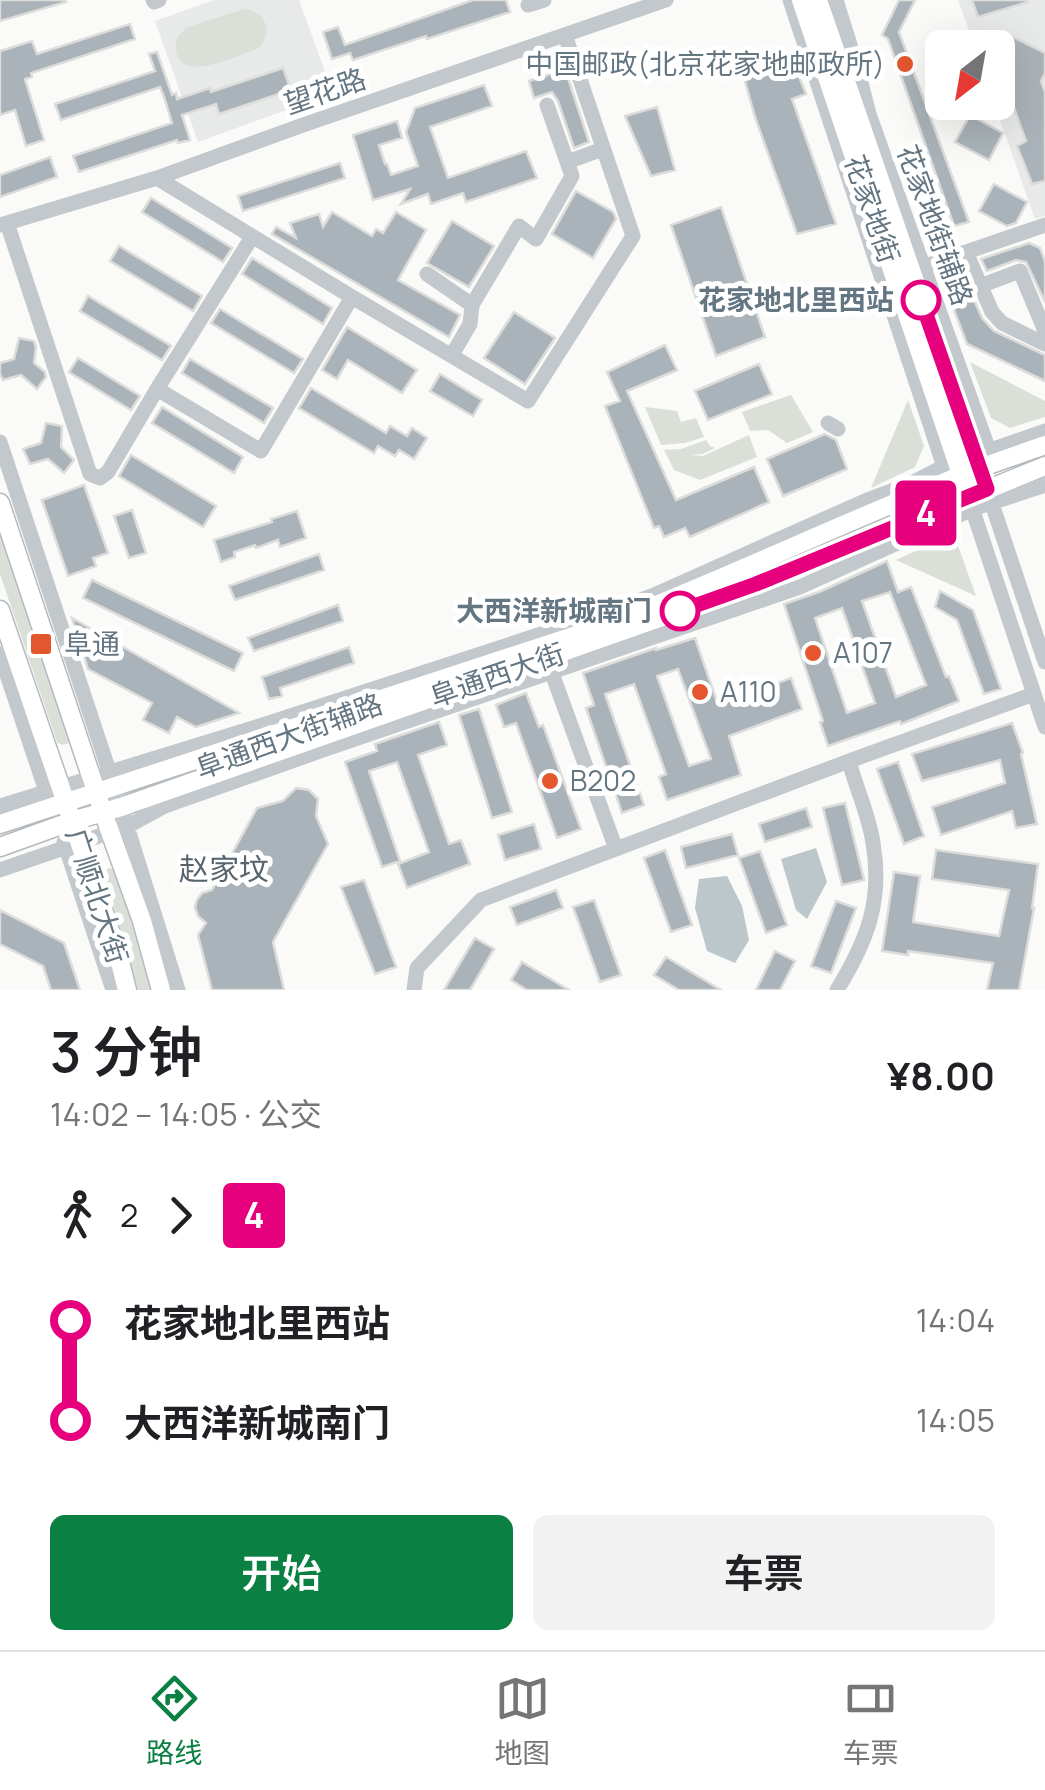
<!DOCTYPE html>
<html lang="zh">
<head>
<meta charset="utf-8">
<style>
	:root { --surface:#fff; --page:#f2f2f2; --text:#202124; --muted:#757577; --line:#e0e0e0; --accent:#0b8043 }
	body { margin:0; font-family:Manrope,"Noto Sans SC",sans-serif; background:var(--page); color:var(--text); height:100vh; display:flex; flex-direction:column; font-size:38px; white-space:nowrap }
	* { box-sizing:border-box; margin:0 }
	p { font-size:32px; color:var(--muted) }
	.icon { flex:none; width:55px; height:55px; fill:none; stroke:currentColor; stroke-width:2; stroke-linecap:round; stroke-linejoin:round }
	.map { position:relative; height:990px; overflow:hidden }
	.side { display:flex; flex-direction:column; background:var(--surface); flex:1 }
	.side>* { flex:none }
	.badge { padding:0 20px; border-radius:8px; font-size:35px; line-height:65px }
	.needle { width:65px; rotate:211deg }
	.tools { position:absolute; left:925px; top:30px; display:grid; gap:20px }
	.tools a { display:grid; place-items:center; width:90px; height:90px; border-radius:15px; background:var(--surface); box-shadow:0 10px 40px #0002; font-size:50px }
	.map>.badge { position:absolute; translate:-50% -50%; box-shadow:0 0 0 5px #fff }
	.legs { display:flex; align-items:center; gap:15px; height:110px; padding:0 50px; font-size:32px }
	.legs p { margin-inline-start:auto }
	.head { display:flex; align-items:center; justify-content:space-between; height:170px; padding:0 50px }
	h1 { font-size:55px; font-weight:600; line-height:75px }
	.cta { display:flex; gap:20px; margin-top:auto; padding:20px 50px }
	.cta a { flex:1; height:115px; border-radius:15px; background:var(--accent); color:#fff; font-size:40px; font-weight:600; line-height:115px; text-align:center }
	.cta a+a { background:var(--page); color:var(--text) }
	ul { padding:0 50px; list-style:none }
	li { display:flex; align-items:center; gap:35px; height:100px; font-size:38px }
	li i { display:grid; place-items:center; width:15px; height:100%; margin:0 12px; background:currentColor }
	li i::after { content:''; width:25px; height:25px; margin:-12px; border:8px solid; border-radius:50%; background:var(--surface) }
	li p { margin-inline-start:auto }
	li:first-child i { background:linear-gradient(#0000 50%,currentColor 0) }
	li:last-child i { background:linear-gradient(currentColor 50%,#0000 0) }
	.tab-bar { display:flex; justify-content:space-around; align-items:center; height:140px; border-top:2px solid var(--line); background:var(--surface); font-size:28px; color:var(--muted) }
	.tab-bar a { display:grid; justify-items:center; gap:5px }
	.tab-bar .selected { color:var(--accent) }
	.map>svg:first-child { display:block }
	.built { fill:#e8e9e9 }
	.green { fill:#dadfd7 }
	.water { fill:#bbc7cb }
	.building { fill:#aab3b9; stroke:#dcdcda; stroke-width:2.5; fill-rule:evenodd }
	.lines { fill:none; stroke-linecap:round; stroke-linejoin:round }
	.major-casing { stroke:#b5babe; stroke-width:21 }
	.minor { stroke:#c3c8cc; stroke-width:15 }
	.major { stroke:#fff; stroke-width:18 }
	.line-1-casing { stroke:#fff; stroke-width:22 }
	.line-1 { stroke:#e6007e; stroke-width:15 }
	.poi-dot { fill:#e4572e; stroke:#fff; stroke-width:4 }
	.stop-1-dot { fill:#fff; stroke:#e6007e; stroke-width:5 }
	.labels { text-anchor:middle; stroke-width:10; stroke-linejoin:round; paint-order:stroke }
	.poi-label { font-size:28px; fill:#657683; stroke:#fff; text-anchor:start }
	.street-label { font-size:28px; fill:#657683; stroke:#fff }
	.stop-label { font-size:28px; font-weight:bold; fill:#657683; stroke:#fff; text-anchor:end }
	.neighbourhood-label { font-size:30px; fill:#57646e; stroke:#fff }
</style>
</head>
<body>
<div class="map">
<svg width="1045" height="990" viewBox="0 0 1045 990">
	<rect width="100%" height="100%" fill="#fafaf8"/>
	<path class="built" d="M214,0H299L333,93L198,142L155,21Z
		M958,0H1045V216L1035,219L994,103L998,102V48L975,47Z"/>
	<path class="green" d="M244,9C259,11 266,18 267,33L261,46L255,50C235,56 177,85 176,48C175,38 180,33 188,27Z
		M970,362L1045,401V417L1010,428L991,418Z
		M791,395L813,432L787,443L768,430L750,431L742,412Z
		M908,400L924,446L915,467L871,488Z
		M645,407L677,411L681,422L696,418L704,437L685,443L661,445Z
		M749,435L757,457L700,480L674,470L664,450L681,449L706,440L710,446L715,448L702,454L691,455L703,456Z
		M0,526L71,737L69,743L62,745L57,742L0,574Z
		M940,540L957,543L976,596L896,560Z
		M110,868L116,872L154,990H138L101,877L104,870Z"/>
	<path class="water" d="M816,848L827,882L807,919L796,910L781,859Z
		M727,876L742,906L749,940L735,963L707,951L695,908L699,879Z"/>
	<path class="building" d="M0,0H65L66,2L0,21Z
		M473,0H506L510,12L427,39L426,36L353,60L350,53L332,59L323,32L338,27L345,45Z
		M899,0H915L899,32L969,222L954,226L888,39L882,35Z
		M972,0H1027L1028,2L978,17Z
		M130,24L135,39L31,73L32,77L25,79L44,140L26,146L15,110L0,115V51L32,41L37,54Z
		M1009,35L1045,53V73L1041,81L1045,92V181L1032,184L1017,146L1026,141L1005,83L998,74L1004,59L999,56Z
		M157,52L172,95L176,93L177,99L210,88L211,92L283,68L291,90L219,114L216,104L182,115L190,140L178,143L177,140L79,172L73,156L172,123L164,97L160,87L61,120L55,104L155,71L149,54Z
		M794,64L806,94L792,99L836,224L797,234L755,117L743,74Z
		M565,69L589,142L574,148L558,101L552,92L534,98L529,81Z
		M484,85L492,106L430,127L448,178L526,151L537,178L466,202L463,193L431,204L428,194L401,204L410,189L373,200L353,135L397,121L402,138L379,145L385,164H387L391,175L418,166L406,132L415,108Z
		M657,107L675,170L651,176L625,116Z
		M970,115L1003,133L989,160L955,142Z
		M50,157L57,177L0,197V175Z
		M340,163L345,178L243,211L238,196Z
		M994,184L1027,202L1016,223L1007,226L979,211Z
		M576,191L613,212L616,219L593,258L552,234Z
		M151,198L232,248L223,262L142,212Z
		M721,207L765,337L716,356L671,225Z
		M332,212L372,236L376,229L383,233L396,212L426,230L398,280L460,315L449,337L272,234L276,227L296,238L290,223L319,214L323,227Z
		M452,221L494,246L469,287L427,263Z
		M1029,243L1040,248L1045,261V302L1026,262L1016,260L987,271L981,259Z
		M119,246L202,296L193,311L110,261Z
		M252,258L332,308L323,324L242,274Z
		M968,286L982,318L994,331L1045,355V381L967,344L946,289Z
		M88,296L171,346L162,360L80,311Z
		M220,309L303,359L294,373L211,323Z
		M514,312L555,338L525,384L484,358Z
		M347,327L417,370L402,393L348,360L337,379L322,370Z
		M19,338L34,341L36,347L34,363L45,372L46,377L37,389L21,375L3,380L0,374V363L14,359Z
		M665,345L677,370L627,391L676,500L754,467L769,502L690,537L685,528L664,537L659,526L654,528L605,406L620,401L607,372Z
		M78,358L140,396L131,410L69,372Z
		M190,359L273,408L264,423L182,373Z
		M759,364L772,394L708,420L695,391Z
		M440,374L482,400L473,416L430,391Z
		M311,388L386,433L390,426L407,436L412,428L427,438L414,459L399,450L395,456L378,446L374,453L299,408Z
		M162,407L243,457L234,473L152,423Z
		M46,423L62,426L61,447L74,460L64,473L48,459L30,464L23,449L41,443Z
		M825,434L836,440L847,469L783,496L767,459Z
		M131,455L216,506L203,527L119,476Z
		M84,485L108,553L93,558L96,566L68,576L42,500Z
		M132,510L146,553L129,558L114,516Z
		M297,511L306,538L280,547L278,540L256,548L255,545L234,552L235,557L221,562L214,540L272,522L271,519Z
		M319,554L324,570L235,600L229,586Z
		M887,561L898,592L911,587L946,677L949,676L959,701L901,724L900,721L828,746L820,722L823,721L784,604L819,592ZM890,592L926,685L896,697L862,601ZM842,608L875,703L847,713L815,618Z
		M92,580L243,653L234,671L83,598Z
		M940,591L973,610L1001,689L984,694L957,620L935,607Z
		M338,605L343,621L254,651L248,638Z
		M72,618L239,713L196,727L177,717L169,733L143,720L152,703L88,669Z
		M695,638L718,705L791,678L802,709L729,736L741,775L667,800L659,777L666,774L634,684L605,694L644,805L622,813L586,708L594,705L583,673L656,648V650ZM678,669L711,759L689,766L657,676Z
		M349,647L354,663L280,688L282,696L269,699L262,677Z
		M526,693L539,727L543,725L581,829L557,838L516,723L504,727L496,705Z
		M479,709L512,812L492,818L459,715Z
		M439,722L447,745L418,755L449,844L461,840L470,864L407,888L398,864L429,852L397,762L369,771L400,861L382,867L345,762L377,751L375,744Z
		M1012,723L1023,753L1021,754L1037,824L1016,828L1012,811L941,835L932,807L1005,783L1000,760L922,781L912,754Z
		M898,762L924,836L904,844L877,769Z
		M296,788L309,790L318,799L316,816L328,844L273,942L284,990H212L198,935L206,923L198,916L195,907L197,900L202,893L212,890L257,808L283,801Z
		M845,803L864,880L842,885L823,808Z
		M806,808L812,827L765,842L759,824Z
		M534,824L541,849L505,860L498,835Z
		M732,834L738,855L686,868L681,847Z
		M665,850L692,925L671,932L644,858Z
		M936,850L1038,864L1032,908H1034L1019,990H987L993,963L908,951V955L882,951L894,872L920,876L913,922L999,936L1009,890L932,879Z
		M760,851L787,925L766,933L739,858Z
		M364,880L396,967L375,974L341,887Z
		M556,890L563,908L517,925L510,907Z
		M594,900L621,975L600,982L573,907Z
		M836,901L856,908L831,973L811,966Z
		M0,910L64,943L80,990H51L43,966L0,944Z
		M475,938L494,949L470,990H444Z
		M775,951L795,961L780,990H756Z
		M666,957L721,990H679L654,975Z
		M522,962L569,990H527L511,980Z"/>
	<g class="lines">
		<g class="major-casing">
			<path id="major" d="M801,0L965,486
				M818,0L983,479
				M0,503L103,812L142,921L161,990
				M0,610L119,958L127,990
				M0,824L607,625C721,580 832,528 945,482C977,468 1012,457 1045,445
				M0,847L72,821L121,807L756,584L1045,466"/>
		</g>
		<path class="minor" d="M153,0L154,2L159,0
			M790,0L947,476
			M836,0L857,67L869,114L991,456
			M528,5L544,0
			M567,162L603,149
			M157,178L352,297L528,401L633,236L565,35
			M7,223L90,474L100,478L108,472L157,389
			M0,225L157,178L303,125L666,0
			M252,237L157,389L261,451L352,297
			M966,252L992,312L1002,323L1045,344
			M914,270L1045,225
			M427,274L472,305
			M980,286L1020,271L1045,331
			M452,355L470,324L472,305L519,226L536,239L572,176L547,105
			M828,423L838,429
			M0,442L121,807L178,990
			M989,495L1045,662
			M969,499L1045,727
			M0,654L48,797
			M549,665L616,849
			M0,806L269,723L603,614L654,595L867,500L910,484L945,466L1045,431
			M64,842L113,990
			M0,870L128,826L165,806L323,750L800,587L973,509L1045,485
			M414,990L417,968L481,900L849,761L1034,694
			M837,990C867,941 883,901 873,843C869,815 856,788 849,761"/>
		<use href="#major" class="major"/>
	</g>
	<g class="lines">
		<g class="line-1-casing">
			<path id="line-1" d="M680,611L756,584L987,489L921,300"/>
		</g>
		<use href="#line-1" class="line-1"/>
	</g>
	<g class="poi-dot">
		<circle cx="905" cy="64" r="10"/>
		<rect x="29" y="632" width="24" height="24" rx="5"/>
		<circle cx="813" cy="653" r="10"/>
		<circle cx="700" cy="692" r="10"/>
		<circle cx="550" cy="781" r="10"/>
	</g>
	<g class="stop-1-dot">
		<circle cx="921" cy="300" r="18"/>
		<circle cx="680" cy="611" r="18"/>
	</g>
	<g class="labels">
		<g class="poi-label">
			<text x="885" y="74" text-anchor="end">中国邮政(北京花家地邮政所)</text>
			<text x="64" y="654">阜通</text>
			<text x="833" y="663">A107</text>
			<text x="720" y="702">A110</text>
			<text x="570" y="791">B202</text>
		</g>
		<g class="street-label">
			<text transform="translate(325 91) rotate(-19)" y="10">望花路</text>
			<text transform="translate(872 209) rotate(71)" y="10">花家地街</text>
			<text transform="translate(935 225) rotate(70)" y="10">花家地街辅路</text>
			<text transform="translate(497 675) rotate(-19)" y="10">阜通西大街</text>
			<text transform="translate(289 736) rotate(-20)" y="10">阜通西大街辅路</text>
			<text transform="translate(97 896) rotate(72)" y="10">广顺北大街</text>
		</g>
		<g class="stop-label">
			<text x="894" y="310">花家地北里西站</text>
			<text x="652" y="621">大西洋新城南门</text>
		</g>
		<g class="neighbourhood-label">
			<text x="224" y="880">赵家坟</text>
		</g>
	</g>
</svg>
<div class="tools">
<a><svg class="needle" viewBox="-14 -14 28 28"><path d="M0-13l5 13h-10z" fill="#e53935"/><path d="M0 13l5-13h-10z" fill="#757577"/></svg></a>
</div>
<b class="badge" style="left:926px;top:513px;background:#e6007e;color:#fff">4</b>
</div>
<section class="side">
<div class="head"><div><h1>3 分钟</h1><p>14:02 – 14:05 · 公交</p></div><b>¥8.00</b></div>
<div class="legs"><svg class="icon" aria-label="walk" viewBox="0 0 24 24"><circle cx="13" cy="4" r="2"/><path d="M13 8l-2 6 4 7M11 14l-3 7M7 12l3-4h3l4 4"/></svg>2<svg class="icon" aria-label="forward" viewBox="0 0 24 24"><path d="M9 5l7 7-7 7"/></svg><b class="badge" style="background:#e6007e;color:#fff">4</b></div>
<ul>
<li><i style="color:#e6007e"></i><b>花家地北里西站</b><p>14:04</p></li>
<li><i style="color:#e6007e"></i><b>大西洋新城南门</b><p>14:05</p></li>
</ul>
<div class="cta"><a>开始</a><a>车票</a></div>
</section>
<nav class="tab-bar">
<a class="selected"><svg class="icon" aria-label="directions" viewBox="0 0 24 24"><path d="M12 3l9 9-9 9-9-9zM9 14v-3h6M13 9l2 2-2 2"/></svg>路线</a>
<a><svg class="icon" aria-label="map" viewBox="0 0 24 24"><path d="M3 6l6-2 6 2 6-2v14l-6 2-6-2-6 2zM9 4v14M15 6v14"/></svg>地图</a>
<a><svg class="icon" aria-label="tickets" viewBox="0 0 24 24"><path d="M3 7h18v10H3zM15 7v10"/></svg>车票</a>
</nav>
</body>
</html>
